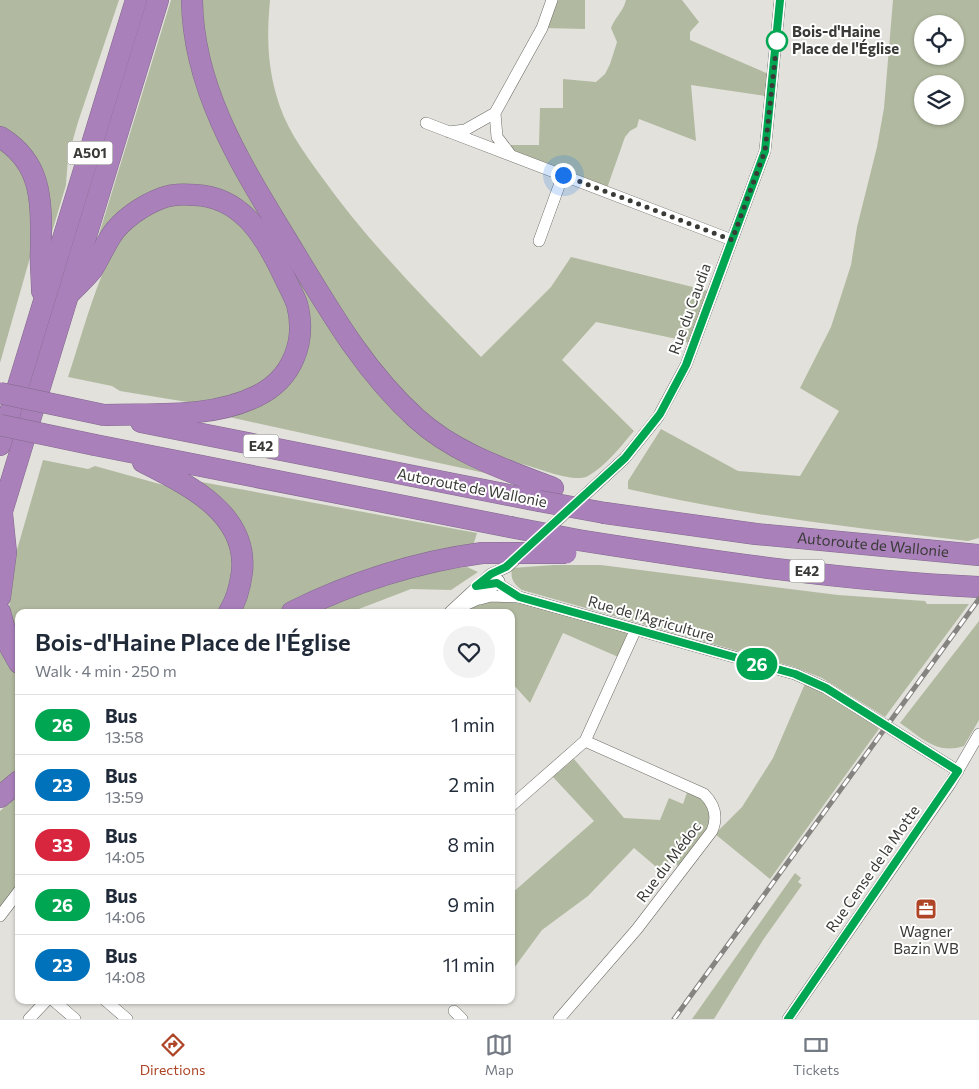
<!DOCTYPE html>
<html lang="en">
<head>
<meta charset="utf-8">
<style>
	:root { --surface:#fff; --page:#f2f2f3; --text:#1f2937; --muted:#747a83; --line:#e0e1e3; --accent:#ad4526 }
	body { margin:0; font-family:Commissioner,sans-serif; background:var(--page); color:var(--text); height:100vh; display:flex; flex-direction:column; font-size:19px; white-space:nowrap }
	* { box-sizing:border-box; margin:0 }
	p { font-size:16px; color:var(--muted) }
	.icon { flex:none; width:28px; height:28px; fill:none; stroke:currentColor; stroke-width:2; stroke-linecap:round; stroke-linejoin:round }
	.map { position:relative; flex:1; overflow:hidden }
	.side { position:absolute; left:15px; top:609px; width:500px; height:395px; display:flex; flex-direction:column; background:var(--surface); border-radius:10px; box-shadow:0 1px 4px #0004 }
	.side>* { flex:none }
	.badge { padding:0 10px; border-radius:16px; font-size:18px; line-height:32px }
	.fabs { position:absolute; left:914px; top:15px; display:grid; gap:10px }
	.fabs a { display:grid; place-items:center; width:50px; height:50px; border-radius:50%; background:var(--surface); box-shadow:0 1px 4px #0004; font-size:25px }
	.you { position:absolute; width:25px; height:25px; margin:-12px; border:4px solid #fff; border-radius:50%; background:#1a73e8; box-shadow:0 0 0 8px #1a73e833 }
	.map>.badge { position:absolute; translate:-50% -50%; box-shadow:0 0 0 2px #fff }
	.round { display:grid; place-items:center; flex:none; width:52px; height:52px; border-radius:26px; background:var(--page) }
	.headline { display:flex; align-items:center; justify-content:space-between; height:85px; padding:0 20px }
	h1 { font-size:24px; font-weight:600; line-height:38px }
	ul { padding:0; list-style:none }
	li { display:flex; align-items:center; gap:15px; height:60px; padding:0 20px; border-top:1px solid var(--line) }
	li div { flex:1 }
	li b { display:block; font-size:19px }
	li em { font-style:normal }
	li .badge { min-width:55px; font-weight:700; text-align:center }
	.tab-bar { display:flex; justify-content:space-around; align-items:center; height:70px; border-top:1px solid var(--line); background:var(--surface); font-size:14px; color:var(--muted) }
	.tab-bar a { display:grid; justify-items:center; gap:2px }
	.tab-bar .on { color:var(--accent) }
	.map>svg:first-child { display:block }
	.green { fill:#b1baa0; fill-rule:evenodd }
	.lines { fill:none; stroke-linecap:round; stroke-linejoin:round }
	.street-casing { stroke:#6d6c67; stroke-width:12 }
	.highway-casing { stroke:#82688c; stroke-width:22 }
	.street { stroke:#fff; stroke-width:11 }
	.highway { stroke:#a980ba; stroke-width:21 }
	.rail-casing { stroke:#858481; stroke-width:5 }
	.rail { stroke:#fff; stroke-width:3; stroke-dasharray:9; stroke-linecap:butt }
	.highway-bridge-casing { stroke:#82688c; stroke-width:22; stroke-linecap:butt }
	.highway-bridge { stroke:#a980ba; stroke-width:21 }
	.line-casing { stroke:#fff; stroke-width:11 }
	.line { stroke:#00a651; stroke-width:8 }
	.walk { stroke:#3a3a37; stroke-width:5; stroke-dasharray:0 9 }
	.stop-dot { fill:#fff; stroke:#00a651; stroke-width:2.5 }
	.labels { text-anchor:middle; stroke-width:4; stroke-linejoin:round; paint-order:stroke }
	.shield { fill:#fff; stroke:#757573; stroke-width:1 }
	.shield-label { font-size:14px; font-weight:bold; fill:#3a3a37 }
	.stop-label { font-size:15px; font-weight:bold; fill:#3a3a37; stroke:#fff; text-anchor:start }
	.street-label { font-size:15px; fill:#3a3a37; stroke:#fff }
	.poi-label { font-size:15px; fill:#3a3a37; stroke:#fff }
</style>
</head>
<body>
<div class="map">
<svg width="979" height="1019" viewBox="0 0 979 1019">
	<rect width="100%" height="100%" fill="#e3e1dc"/>
	<path class="green" d="M0,0H119L78,122L68,157L66,185L49,242L48,206L0,131Z
		M171,0H186L193,58L378,389L517,480L220,415L302,354L262,224L185,185L101,239L99,234Z
		M202,0H270C267,33 267,61 276,94C284,125 302,150 321,176C368,242 425,299 481,357L551,287L571,257L713,292L694,345L677,339L596,322L562,360L634,431C620,447 606,466 588,476C575,483 543,470 529,466C501,458 470,448 447,430C377,378 335,302 291,229C261,178 229,128 212,71C205,48 203,24 202,0Z
		M552,0H585V29L542,28Z
		M626,0H682L699,22L690,32V40L773,76L772,97L691,85L696,141L639,119L637,127L630,131L625,137L606,191L539,166L501,145H539L540,108H563V79L596,82L605,74L610,64L617,42L611,28C615,17 623,12 626,0Z
		M893,0H979V538L968,541C854,528 740,515 628,489V481L661,429L738,471L800,476L839,411L800,388L831,327L851,265L857,227L877,147L884,108ZM922,24H955V56H922ZM922,84H955V116H922Z
		M0,147L14,160L32,195L33,247L0,363Z
		M194,201L224,210L241,223L258,247L292,316L286,358L261,385L211,402H187L120,391L112,386L68,377C81,340 103,250 131,226C149,211 171,203 194,201Z
		M43,460L88,469L95,466L174,488L222,524L237,564L222,612H19V645L9,613L12,567Z
		M196,481L477,533L472,549L317,593L280,612H237L250,563Z
		M554,565H601L838,595L925,601L927,604H969L885,717L822,678L794,667L522,590C514,584 510,579 512,568Z
		M467,567L478,572L451,590L411,589L351,612H313C362,592 413,571 467,567Z
		M491,596L635,631L623,659L563,633L530,703L511,682V612H450Z
		M979,621V720L964,746C937,755 922,738 900,723Z
		M0,642L12,667L19,674V774L0,791Z
		M807,679L847,701L879,729L770,879L715,834L742,807L773,758Z
		M574,759L624,818L660,820L669,798L683,804L689,787L704,794L715,821L683,870L670,859L661,871L634,848L588,896L542,930L511,972V894L594,821L553,777Z
		M19,794V891L0,916V811Z
		M795,873L801,878L798,882L802,885L763,940L714,1019H692Z"/>
	<g class="lines">
		<g class="street-casing">
			<path id="street" d="M495,113L497,137L510,154
				M426,123L732,240
				M449,132L465,130L495,113L542,28L552,0
				M539,241L563,175
				M479,585L497,583L519,597L795,674L826,688L958,771
				M480,599L491,596L519,597
				M456,609L478,599L499,581
				M450,612L491,574L507,567L625,458L658,417L686,365L765,151L780,0
				M511,806L585,741L635,631
				M0,916L19,891
				M53,1000L75,1019
				M105,1000L127,1019
				M454,1011L462,1019
				M29,1019L47,1000
				M559,1019L637,929L712,831C718,817 715,805 704,794L585,741
				M788,1019L950,784L979,734"/>
		</g>
		<g class="highway-casing">
			<g id="highway">
				<path d="M192,0C193,94 247,174 294,252C330,311 364,371 416,418C454,453 506,470 553,488"/>
				<path d="M0,137C44,164 41,203 41,249C40,263 42,277 42,291"/>
				<path d="M69,294C76,286 86,278 92,270C99,259 104,247 111,236C121,220 143,205 162,198C172,194 184,194 195,195C240,197 263,233 281,270C286,281 293,293 297,304C307,342 292,379 257,396C211,419 153,413 104,415"/>
				<path d="M141,422L539,501"/>
				<path d="M0,445L136,0"/>
				<path d="M95,445L510,527"/>
				<path d="M143,462C188,485 248,513 242,572C240,587 237,600 229,612"/>
				<path id="s1" d="M605,513L756,534L979,555"/>
				<path d="M0,518L158,0"/>
				<path d="M578,540C711,561 845,581 979,587"/>
				<path d="M0,597L6,552L2,513"/>
				<path d="M0,612L9,645L19,663"/>
				<path d="M292,612C353,582 415,562 482,553"/>
				<path d="M0,797L19,781"/>
			</g>
		</g>
		<use href="#street" class="street"/>
		<use href="#highway" class="highway"/>
		<g class="rail-casing">
			<path id="rail" d="M674,1019L979,599"/>
		</g>
		<use href="#rail" class="rail"/>
		<g class="highway-bridge-casing">
			<path id="highway-bridge" d="M0,393L104,415
				M0,425L95,445
				M539,501L605,513
				M510,527L578,540
				M482,553H566"/>
		</g>
		<use href="#highway-bridge" class="highway-bridge"/>
	</g>
	<g class="lines">
		<g class="line-casing">
			<path id="line" d="M780,0L765,151L686,365L660,414L625,458L506,567L491,574L476,586L497,583L519,597L795,674L826,688L958,771L788,1019"/>
		</g>
		<use href="#line" class="line"/>
		<path class="walk" d="M563,175L732,240L765,151L777,41"/>
	</g>
	<defs>
		<g id="office-square" transform="scale(1.125)"><rect x="-9" y="-9" width="18" height="18" rx="4" fill="#ad4526" stroke="#fff"/><path d="M-6-3h4V-5.5h4V-3h4V5H-6ZM-1-4.5V-3h2v-1.5ZM-6 0V1H6V0Z" fill="#fff"/></g>
	</defs>
	<g fill-rule="evenodd">
		<use href="#office-square" x="926" y="909"/>
	</g>
	<circle class="stop-dot" cx="777" cy="41" r="10"/>
	<g class="labels">
		<g class="shield">
			<rect x="67.5" y="141.5" width="45" height="23" rx="4"/>
			<rect x="243.5" y="434.5" width="35" height="23" rx="4"/>
			<rect x="789.5" y="559.5" width="35" height="23" rx="4"/>
		</g>
		<g class="shield-label">
			<text x="90" y="158">A501</text>
			<text x="261" y="451">E42</text>
			<text x="807" y="576">E42</text>
		</g>
		<g class="stop-label">
			<text x="792" y="37">Bois-d'Haine<tspan x="792" dy="17">Place de l'Église</tspan></text>
		</g>
		<g class="street-label">
			<text transform="translate(690 309) rotate(-70)" y="5">Rue du Caudia</text>
			<text transform="translate(472 488) rotate(11)" y="5">Autoroute de Wallonie</text>
			<text dy="5" stroke="none"><textPath href="#s1" startOffset="270">Autoroute de Wallonie</textPath></text>
			<text transform="translate(651 619) rotate(16)" y="5">Rue de l'Agriculture</text>
			<text transform="translate(669 862) rotate(-53)" y="5">Rue du Médoc</text>
			<text transform="translate(873 869) rotate(-55)" y="5">Rue Cense de la Motte</text>
		</g>
		<g class="poi-label">
			<text x="926" y="937">Wagner<tspan x="926" dy="17">Bazin WB</tspan></text>
		</g>
	</g>
</svg>
<div class="fabs">
<a><svg class="icon" aria-label="locate" viewBox="0 0 24 24"><circle cx="12" cy="12" r="6"/><path d="M12 2v4M12 18v4M2 12h4M18 12h4"/></svg></a>
<a><svg class="icon" aria-label="layers" viewBox="0 0 24 24"><path d="M12 4l9 5-9 5-9-5zM3 14l9 5 9-5"/></svg></a>
</div>
<div class="you" style="left:563px;top:175px"></div>
<b class="badge" style="left:757px;top:664px;background:#00a651;color:#fff">26</b>
<section class="side">
<div class="headline"><div><h1>Bois-d'Haine Place de l'Église</h1><p>Walk · 4 min · 250 m</p></div><a class="round"><svg class="icon" aria-label="heart" viewBox="0 0 24 24"><path d="M12 20l-8-8c-3-5 5-10 8-4 3-6 11-1 8 4z"/></svg></a></div>
<ul>
<li><span class="badge" style="background:#00a651;color:#fff">26</span><div><b>Bus</b><p>13:58</p></div><em>1 min</em></li>
<li><span class="badge" style="background:#0072bc;color:#fff">23</span><div><b>Bus</b><p>13:59</p></div><em>2 min</em></li>
<li><span class="badge" style="background:#d7263d;color:#fff">33</span><div><b>Bus</b><p>14:05</p></div><em>8 min</em></li>
<li><span class="badge" style="background:#00a651;color:#fff">26</span><div><b>Bus</b><p>14:06</p></div><em>9 min</em></li>
<li><span class="badge" style="background:#0072bc;color:#fff">23</span><div><b>Bus</b><p>14:08</p></div><em>11 min</em></li>
</ul>
</section>
</div>
<nav class="tab-bar">
<a class="on"><svg class="icon" aria-label="directions" viewBox="0 0 24 24"><path d="M12 3l9 9-9 9-9-9zM9 14v-3h6M13 9l2 2-2 2"/></svg>Directions</a>
<a><svg class="icon" aria-label="map" viewBox="0 0 24 24"><path d="M3 6l6-2 6 2 6-2v14l-6 2-6-2-6 2zM9 4v14M15 6v14"/></svg>Map</a>
<a><svg class="icon" aria-label="tickets" viewBox="0 0 24 24"><path d="M3 7h18v10H3zM15 7v10"/></svg>Tickets</a>
</nav>
</body>
</html>
